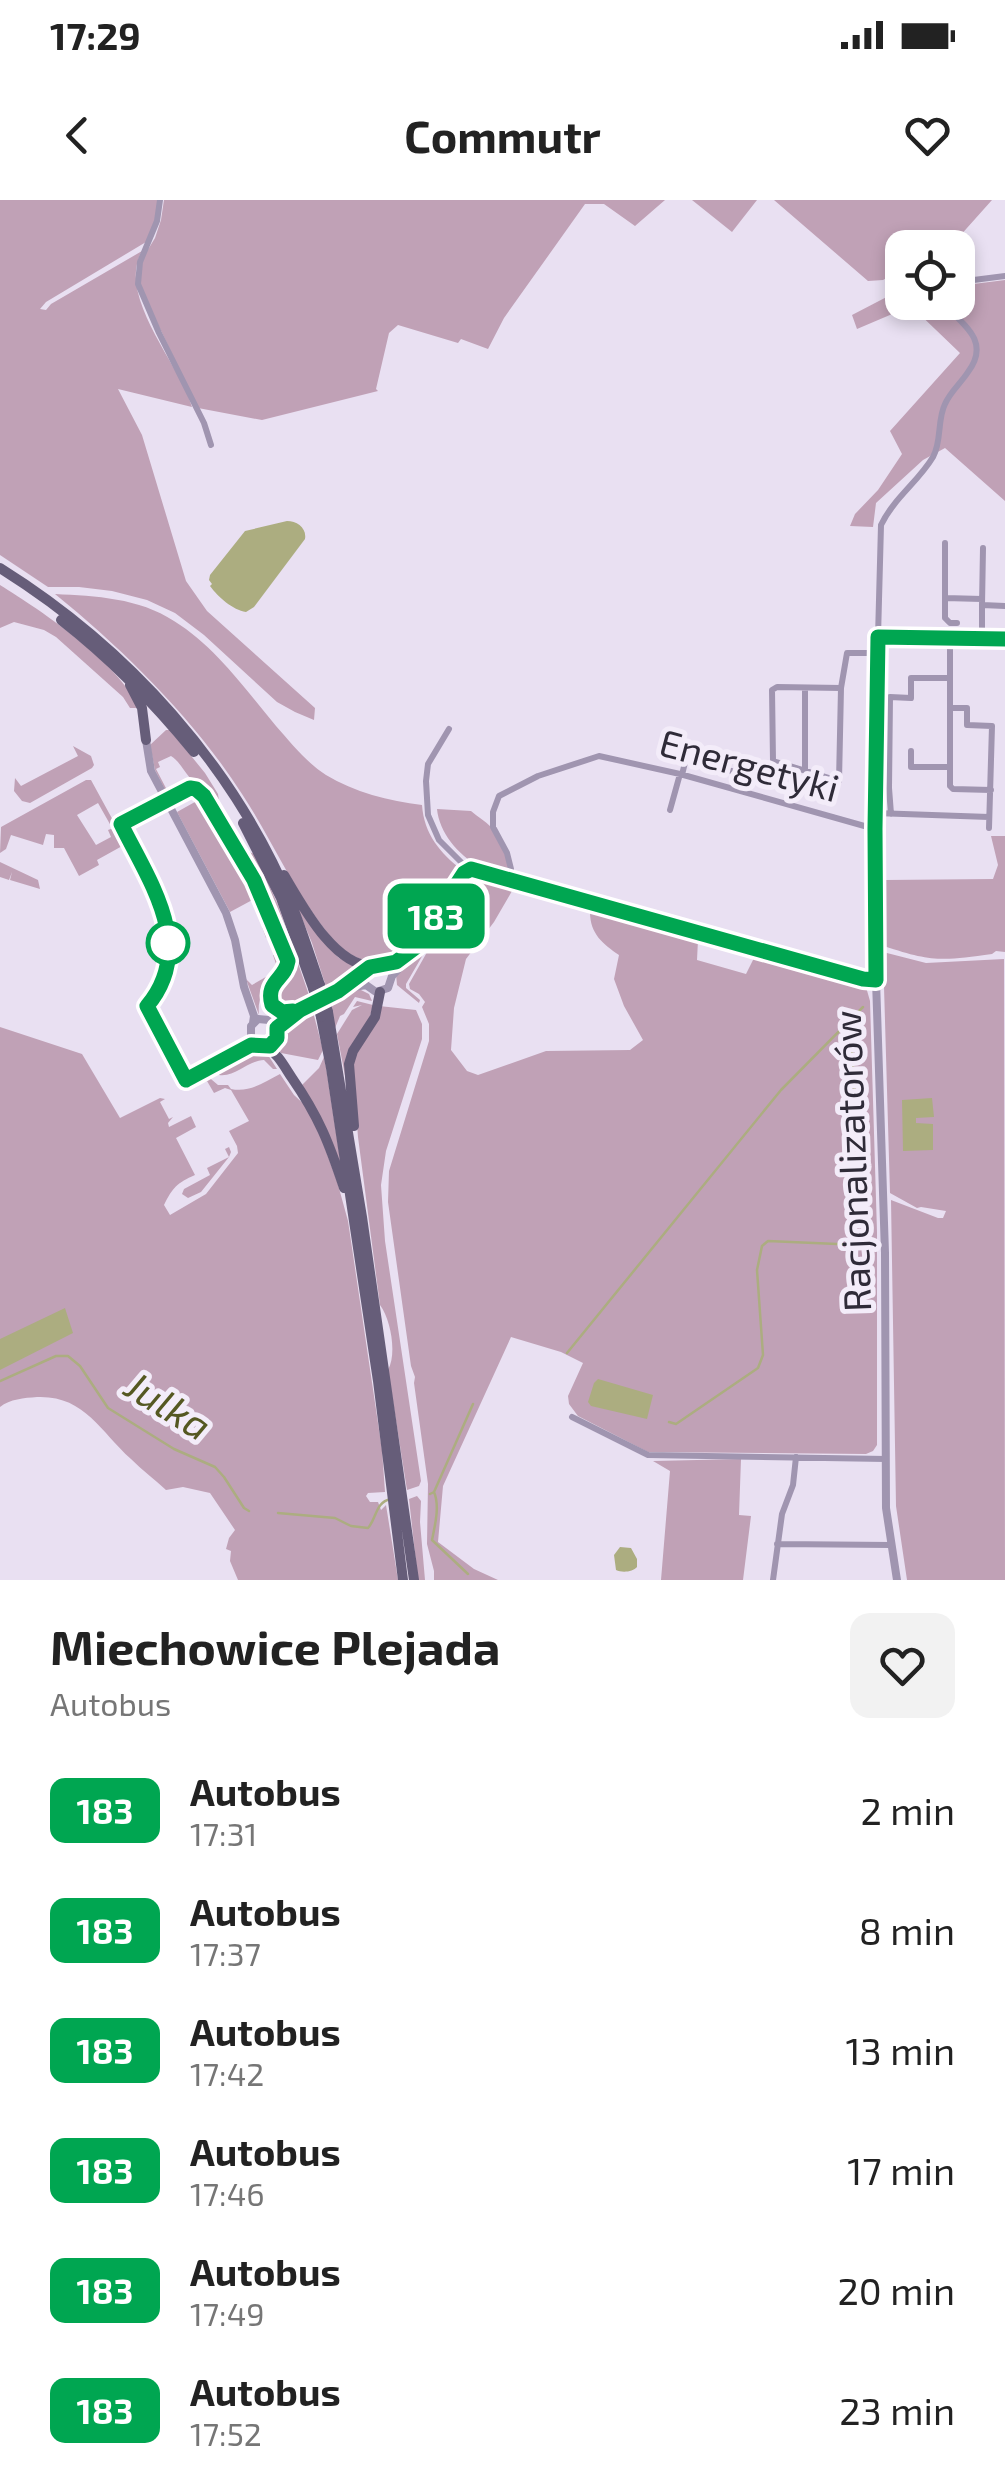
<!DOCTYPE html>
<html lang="pl">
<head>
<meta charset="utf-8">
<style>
	:root { --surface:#fff; --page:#f2f2f2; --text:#222; --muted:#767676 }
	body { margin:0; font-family:"Exo 2",sans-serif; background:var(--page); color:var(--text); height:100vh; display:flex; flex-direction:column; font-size:38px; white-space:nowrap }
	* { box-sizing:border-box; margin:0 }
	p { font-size:32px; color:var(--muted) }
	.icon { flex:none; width:55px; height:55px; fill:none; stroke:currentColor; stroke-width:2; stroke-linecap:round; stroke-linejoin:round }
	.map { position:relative; height:1380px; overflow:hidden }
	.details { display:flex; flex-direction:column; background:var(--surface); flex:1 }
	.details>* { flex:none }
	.badge { padding:0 20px; border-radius:15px; font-size:35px; line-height:65px }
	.controls { position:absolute; left:885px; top:30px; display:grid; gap:20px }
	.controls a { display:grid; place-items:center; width:90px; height:90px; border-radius:20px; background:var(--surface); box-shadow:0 5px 15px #0003; font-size:50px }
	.map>.badge { position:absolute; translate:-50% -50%; box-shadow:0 0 0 5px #fff }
	.round { display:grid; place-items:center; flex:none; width:105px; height:105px; border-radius:20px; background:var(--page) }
	.headline { display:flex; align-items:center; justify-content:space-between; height:170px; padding:0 50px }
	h1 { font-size:48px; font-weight:700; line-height:75px }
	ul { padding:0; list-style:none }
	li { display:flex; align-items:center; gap:30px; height:120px; padding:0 50px }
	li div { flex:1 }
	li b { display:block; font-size:38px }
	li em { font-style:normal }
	li .badge { min-width:110px; font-weight:700; text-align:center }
	.status { display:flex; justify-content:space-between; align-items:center; height:70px; padding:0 50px; background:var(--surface); direction:ltr }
	.status svg { height:28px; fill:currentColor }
	header { display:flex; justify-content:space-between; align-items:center; height:130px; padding:0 50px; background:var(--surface); font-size:45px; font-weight:700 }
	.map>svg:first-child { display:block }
	.green { fill:#c0a1b6 }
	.water { fill:#acad80 }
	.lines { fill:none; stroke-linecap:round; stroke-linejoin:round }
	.stream { stroke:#acad80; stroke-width:2.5 }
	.minor { stroke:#a095b0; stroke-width:6 }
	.tertiary { stroke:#a095b0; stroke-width:8 }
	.primary { stroke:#665d79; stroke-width:10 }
	.primary-bridge { stroke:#665d79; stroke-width:10 }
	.line-casing { stroke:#fff; stroke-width:22 }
	.line { stroke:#00a651; stroke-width:15 }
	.stop-dot { fill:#fff; stroke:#00a651; stroke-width:5 }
	.labels { text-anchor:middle; stroke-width:10; stroke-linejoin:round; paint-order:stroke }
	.street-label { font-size:38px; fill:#2f2b38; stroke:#f3ecf9 }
	.water-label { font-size:40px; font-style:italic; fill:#555822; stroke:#f3ecf9 }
</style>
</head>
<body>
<div class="status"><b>17:29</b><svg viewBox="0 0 49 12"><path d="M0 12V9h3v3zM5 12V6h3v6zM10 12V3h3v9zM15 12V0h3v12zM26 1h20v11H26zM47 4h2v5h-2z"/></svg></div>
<header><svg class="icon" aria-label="back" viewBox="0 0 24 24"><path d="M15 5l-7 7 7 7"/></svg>Commutr<svg class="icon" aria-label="heart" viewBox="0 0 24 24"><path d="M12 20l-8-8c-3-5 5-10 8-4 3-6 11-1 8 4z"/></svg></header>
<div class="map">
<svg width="1005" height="1380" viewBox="0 0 1005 1380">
	<rect width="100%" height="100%" fill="#e9e0f2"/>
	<path class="green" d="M0,0H158L156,21L146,42L46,102L40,109L46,110L51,104L142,51C116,96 179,163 192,207L118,189L142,235L186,381L207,411L315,508L314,520L295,512L277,502L204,435L175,413L147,400L112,391L79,387H48L0,355Z
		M164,0H665L635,26L604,4H585L504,118L488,149L461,139L458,143L398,125L389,133L376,189L378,191L262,220L198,208L141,89V61L155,38L161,20Z
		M692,0H757L732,32Z
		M774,0H992L950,47L902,48L901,70L883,80L868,81Z
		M1005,80V301L945,248L923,260L876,303L873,327L850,326L855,314L878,290L902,254L890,231L960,153L911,106L857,129L852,115L902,89V102H958V86Z
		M0,385C42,411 119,463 139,508H130L123,497L56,437L44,430L14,422L0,428Z
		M55,394C96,396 139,398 174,421C216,447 245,489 276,526C291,543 307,563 326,575C354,592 389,601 422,605C424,634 440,653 462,670L403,756C381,765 359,764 341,747C329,737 321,724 312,712C286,674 267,632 242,594C194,519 124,450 55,394Z
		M166,530H170L205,573L218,594L220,608L245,651L255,654L258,660L278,705L311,801C298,806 286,816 275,804L272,793L288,770L291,761L260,687L206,593C201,587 194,584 190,578C183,570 180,562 171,556L158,562L160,567L156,569L168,592L172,591V593L167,594L155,570L150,545Z
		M73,546L91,556L94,565L92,568L30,603L22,601L14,591L15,578L21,586L78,556Z
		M86,580H91L115,624L111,626L98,603L77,615L96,645L111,637L108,630L116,627L124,645L97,660L99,665L79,676L64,648H54V635L46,634L43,645L11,635L6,649L0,653L1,627Z
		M202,598L258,697L230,712L177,612Z
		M437,609L471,611C478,617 485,621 491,627C504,637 506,661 511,676C500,673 488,671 479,666C458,655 439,632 437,609Z
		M991,636H1005V752L996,751L992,754C943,761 931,762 884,746L886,680L993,679L998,665Z
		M0,662L38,680L40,689L10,680L12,672L9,680L0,677Z
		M469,678L512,691L494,722L466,759L454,808L451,850L467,871L478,875L546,851L630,850L643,840L624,806L614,779L619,755C603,744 590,734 590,712L698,740L697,760L746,774L755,756L866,787L870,801L877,1032V1245L873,1251L866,1254L648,1252L578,1216L569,1204L568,1196L583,1163L561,1152L511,1137L443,1286L438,1342L474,1369L498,1380H434V1371L427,1344L428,1284L414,1183L415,1177L411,1166L388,1002L389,971L429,841V824L422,807L425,802L419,794L410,789L409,784Z
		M462,681L461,689L406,784V788L420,800L419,803L397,785L396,774Z
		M296,704L331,750L339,758L356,767L357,776L328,793L312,743Z
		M266,725C273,730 274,736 278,744C294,784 255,778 259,815L246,779L252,785L278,770L273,755H278L273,739L266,738L262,727Z
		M883,752L926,763L1004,759L1005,1380H907L896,1306L891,1000L938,1018H943L946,1011L921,1007L917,1008L890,993Z
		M359,789L369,794L372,801L355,797L344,814L340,816L335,828L330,800L352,790Z
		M357,801L373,805L369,820L354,841L347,886L337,834L352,810L362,805L353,807Z
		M379,806L416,810L422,824V839L386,951L381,985L385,1041L421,1281L419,1286L407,1290L388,1170C397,1154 391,1120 380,1105L358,937L353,874L354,858Z
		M312,808L323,850L318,860L281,853L277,846L284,825Z
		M0,827L82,854L120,918L160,898L165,899L160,902L169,919L173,917L168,923L169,927L191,916L196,927L176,938L195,975C177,983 173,987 164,1005L170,1015L206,994L238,953L237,946L229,931L249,921L231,890L225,888L214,893L207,881L203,882L202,880L205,874L218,885H228L231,889C250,893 264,882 280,874L294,895L308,908L314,918L337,981L348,1021L382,1250L385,1292L368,1293L366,1296L370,1302H378L381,1310L386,1305L398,1380H238L230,1361L231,1351L226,1349L229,1338L235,1330L210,1293L183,1287L166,1290C154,1279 142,1270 131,1259C100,1231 84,1195 37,1197C24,1198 10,1199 0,1207Z
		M242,852L268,855L277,869H273L264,860C246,861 237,877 219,875L217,867Z
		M324,857L326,867L341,965L302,885L319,868Z
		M229,947L231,952L229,957L201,992L188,998L182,994L184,989L210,975L207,968L229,957L225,949Z
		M741,1259L739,1315L751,1316L743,1380H661L670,1271L653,1261Z
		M417,1296L421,1301L420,1322L425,1380H418L409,1299Z"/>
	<path class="water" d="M287,321C297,321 307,328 305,339L254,407L246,412C233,410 218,397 210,386L212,384L209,380L210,375L245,331Z
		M932,898L934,917L916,918V923L933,924V950L903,951L902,900Z
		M65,1108L73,1133L0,1170V1139Z
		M598,1179L653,1195L647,1219L591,1206L588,1202L594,1183Z
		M620,1347L631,1348L637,1359V1367C633,1372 622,1373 616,1370L614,1355Z"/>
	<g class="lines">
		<path class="stream" d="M850,821L860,983
			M567,1153L781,890L863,807
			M0,1181L56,1156H68L80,1166L108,1208L174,1249L215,1267L224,1277L244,1308L249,1311
			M669,1222L676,1224L758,1168L763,1155L757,1070L762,1046L768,1041L860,1045
			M434,1292C440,1306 435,1325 432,1340L468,1374
			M430,1294L434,1292L473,1204
			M278,1313L335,1318L351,1326L368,1328C377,1318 375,1302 391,1299"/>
		<path class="minor" d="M160,0L157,21L140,62L138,84L159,133L204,223L211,245
			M958,82L1005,76
			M945,343V418L950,423H957
			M983,348L982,405L1005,406
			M945,398L982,399
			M982,405V438
			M878,437L881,325C894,298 918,282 933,257C942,241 937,220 945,204C950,192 961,183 968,172C992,140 961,123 941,102
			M950,437V586L953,589L991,590
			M805,488V571
			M841,488L777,487L772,490L773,561L839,581L841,488L847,453H877
			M911,498V478H950
			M950,508H967V525L992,526L989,628
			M449,529L428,564L426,581L428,615L439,640L468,669
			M911,551V567H950
			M682,575L686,558L745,575L741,591
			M670,610L680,574
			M875,613L989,617
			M891,614L889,588L890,497L911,498
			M510,680L511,669L507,653L493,627V612L499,596L538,576L599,556L680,574L875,629
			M572,1217L648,1255L886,1259
			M777,1344L891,1345
			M773,1380L782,1314L793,1285L796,1257"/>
		<path class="tertiary" d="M146,540L151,571L226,713L235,740L244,787L254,816L253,823
			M344,787L372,766L389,765L405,757
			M269,820L354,787L366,785L376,792L388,788L392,776L412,754L464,673L471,669L863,779L876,780
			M277,827L269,820L258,819L251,826V839L258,846L270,845L277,838V827L290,817
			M897,1380L886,1308L885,1053L876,780L875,629L878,437L1005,439"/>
		<path class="primary" d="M0,368C128,448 234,565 292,705C302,731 311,758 320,785
			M61,420C111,459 154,503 194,552
			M130,485L142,508L146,540
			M243,623L281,698L313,788
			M284,675C302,705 334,766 372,766
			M328,812L362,1017L414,1380
			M321,817L331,868L378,1181L403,1380
			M266,846C278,854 284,866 292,878C319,917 329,943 344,988
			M354,926L349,864L353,851L375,817L380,792"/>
		<path class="primary-bridge" d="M320,785L328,812
			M313,788L321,817"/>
	</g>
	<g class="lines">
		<g class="line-casing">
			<path id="line" d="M293,811L282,812L272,805C265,781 285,780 288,761L254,680L204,596L196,589L190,588L121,624C149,681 197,747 147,806L186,880L251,845L270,846L277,838V828L300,810L338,791L370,767L396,762L416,747L464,673L471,669L863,779L876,780L875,629L878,437L1005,439"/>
		</g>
		<use href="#line" class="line"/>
	</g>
	<circle class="stop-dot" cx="168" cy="743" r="20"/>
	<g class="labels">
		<g class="street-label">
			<text transform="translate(749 566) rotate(15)" y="13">Energetyki</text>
			<text transform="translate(853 961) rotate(-92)" y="13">Racjonalizatorów</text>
		</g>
		<g class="water-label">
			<text transform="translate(168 1206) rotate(32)" y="14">Julka</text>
		</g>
	</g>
</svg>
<div class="controls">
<a><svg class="icon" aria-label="locate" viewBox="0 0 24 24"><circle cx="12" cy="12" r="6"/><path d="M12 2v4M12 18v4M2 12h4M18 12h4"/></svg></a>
</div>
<b class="badge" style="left:436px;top:716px;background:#00a651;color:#fff">183</b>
</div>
<section class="details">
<div class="headline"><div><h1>Miechowice Plejada</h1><p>Autobus</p></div><a class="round"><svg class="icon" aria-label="heart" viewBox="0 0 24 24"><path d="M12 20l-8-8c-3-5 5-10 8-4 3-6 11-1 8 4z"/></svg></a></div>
<ul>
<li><span class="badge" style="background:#00a651;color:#fff">183</span><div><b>Autobus</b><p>17:31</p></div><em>2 min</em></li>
<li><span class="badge" style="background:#00a651;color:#fff">183</span><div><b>Autobus</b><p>17:37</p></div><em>8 min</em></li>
<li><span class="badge" style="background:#00a651;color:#fff">183</span><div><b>Autobus</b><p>17:42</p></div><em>13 min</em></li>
<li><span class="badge" style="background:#00a651;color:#fff">183</span><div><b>Autobus</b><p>17:46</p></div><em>17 min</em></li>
<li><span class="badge" style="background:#00a651;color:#fff">183</span><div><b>Autobus</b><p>17:49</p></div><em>20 min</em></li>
<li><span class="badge" style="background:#00a651;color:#fff">183</span><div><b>Autobus</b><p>17:52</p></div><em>23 min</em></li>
</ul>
</section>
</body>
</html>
